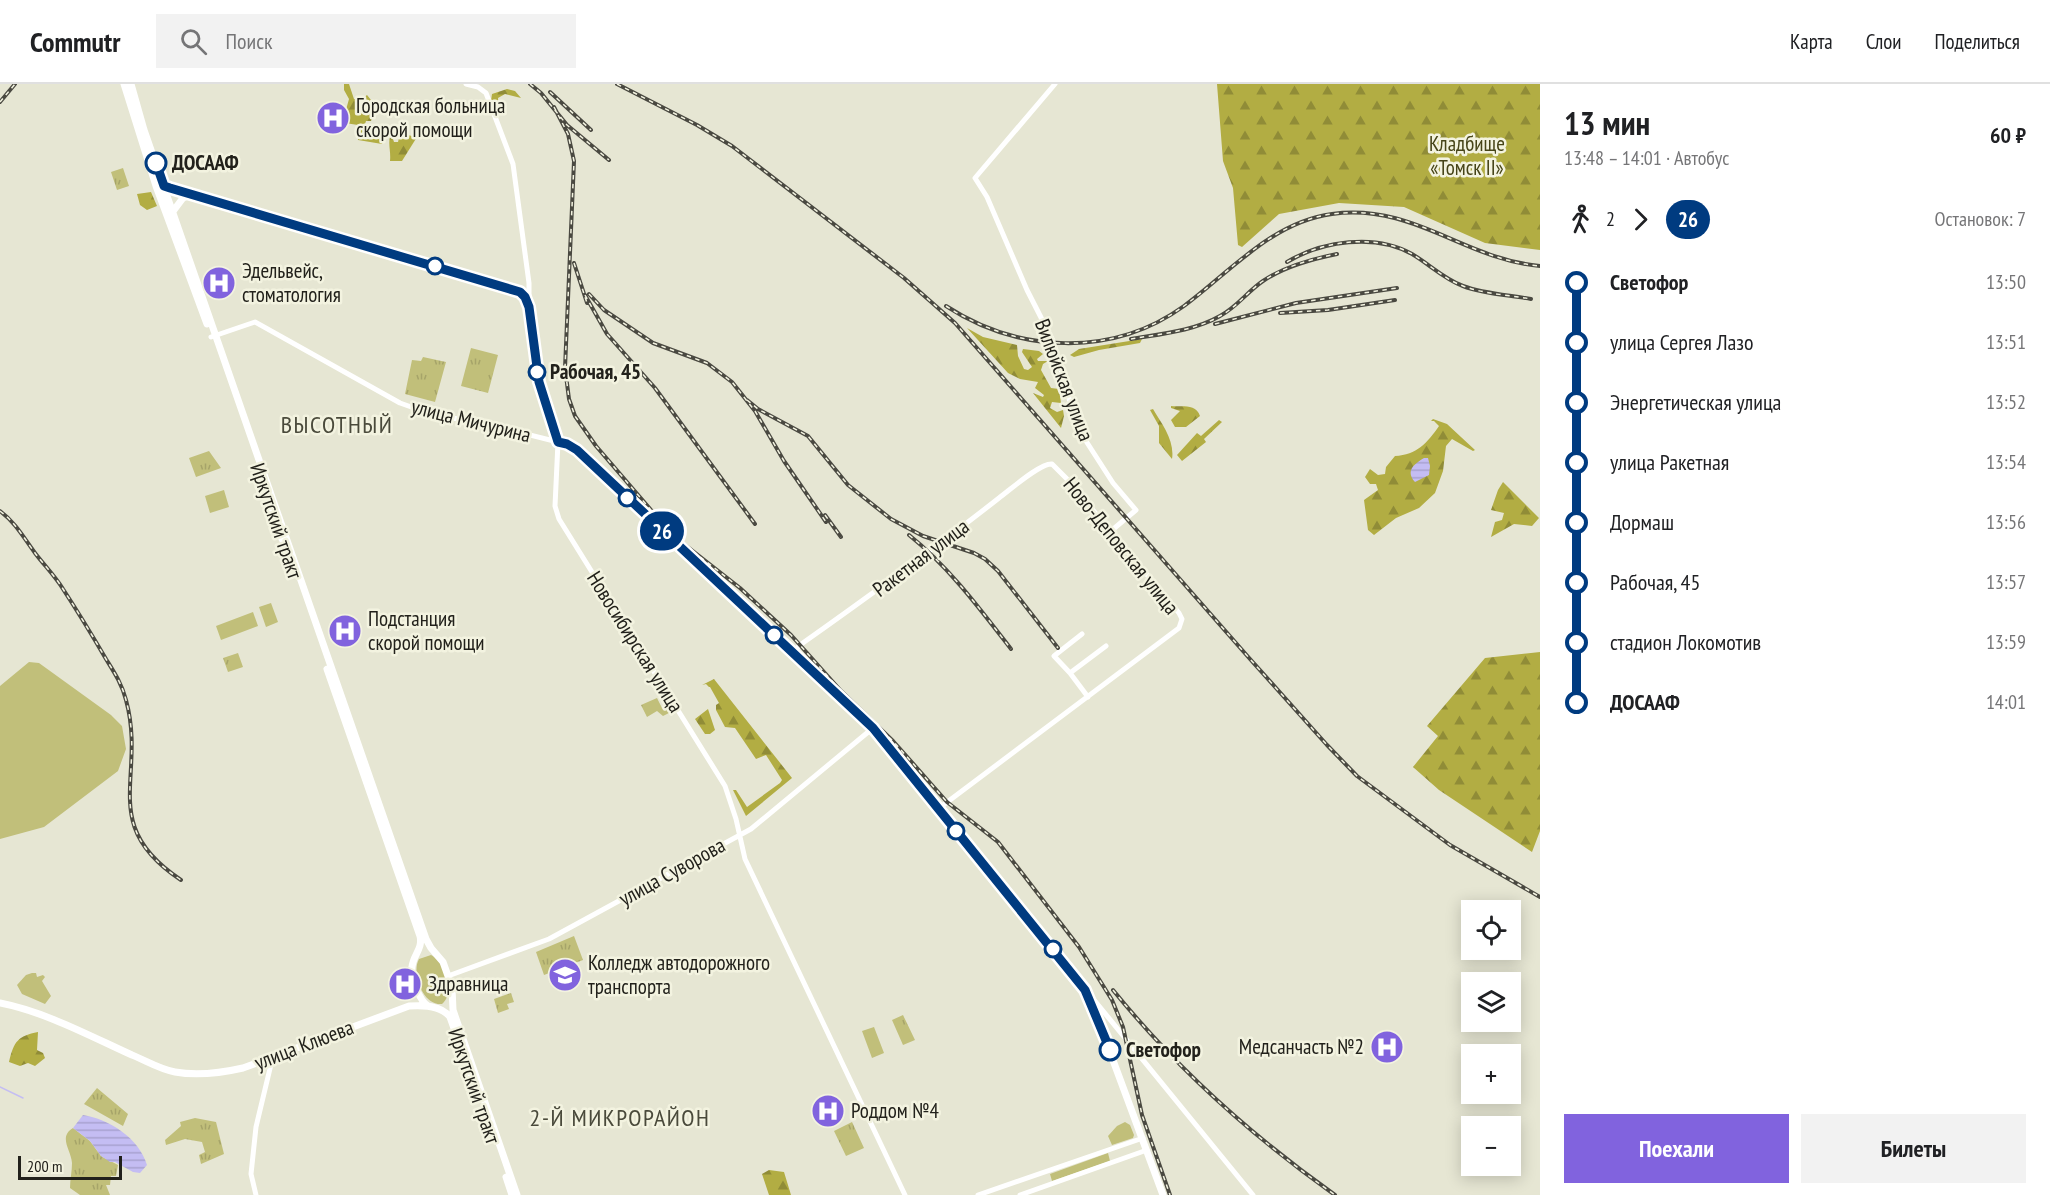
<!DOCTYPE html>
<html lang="ru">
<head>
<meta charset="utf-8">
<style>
	:root { --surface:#fff; --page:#f2f2f2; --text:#202124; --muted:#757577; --line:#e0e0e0; --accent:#8163de }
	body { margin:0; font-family:"PT Sans Narrow",sans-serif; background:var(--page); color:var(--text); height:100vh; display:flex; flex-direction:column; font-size:22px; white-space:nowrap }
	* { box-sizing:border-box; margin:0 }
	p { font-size:20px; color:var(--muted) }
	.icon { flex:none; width:33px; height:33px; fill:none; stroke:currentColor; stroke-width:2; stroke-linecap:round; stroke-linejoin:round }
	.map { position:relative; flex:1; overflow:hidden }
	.sheet { display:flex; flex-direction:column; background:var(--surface); width:510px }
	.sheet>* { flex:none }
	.badge { padding:0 12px; border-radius:20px; font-size:21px; line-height:39px }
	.controls { position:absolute; left:1461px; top:816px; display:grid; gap:12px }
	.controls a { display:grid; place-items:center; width:60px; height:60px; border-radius:0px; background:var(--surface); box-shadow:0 3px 15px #0003; font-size:30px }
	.scale { position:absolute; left:18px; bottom:15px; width:104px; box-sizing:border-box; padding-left:6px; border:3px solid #22211b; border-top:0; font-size:16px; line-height:21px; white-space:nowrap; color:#22211b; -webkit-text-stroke:4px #f3f3e0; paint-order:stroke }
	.map>.badge { position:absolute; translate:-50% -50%; box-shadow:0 0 0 3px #fff }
	.legs { display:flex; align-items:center; gap:9px; height:66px; padding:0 24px; font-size:20px }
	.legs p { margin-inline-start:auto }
	.summary { display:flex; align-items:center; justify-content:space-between; height:102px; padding:0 24px }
	h1 { font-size:33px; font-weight:600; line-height:45px }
	.action { display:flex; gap:12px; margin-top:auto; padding:12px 24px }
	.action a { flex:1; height:69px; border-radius:0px; background:var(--accent); color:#fff; font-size:24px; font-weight:600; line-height:69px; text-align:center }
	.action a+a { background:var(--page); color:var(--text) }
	ul { padding:0 24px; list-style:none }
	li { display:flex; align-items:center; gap:21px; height:60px; font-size:22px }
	li i { display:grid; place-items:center; width:9px; height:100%; margin:0 8px; background:currentColor }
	li i::after { content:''; width:15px; height:15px; margin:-8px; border:4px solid; border-radius:50%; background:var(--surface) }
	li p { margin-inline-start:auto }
	li:first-child i { background:linear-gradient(#0000 50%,currentColor 0) }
	li:last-child i { background:linear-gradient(currentColor 50%,#0000 0) }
	header { display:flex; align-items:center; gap:36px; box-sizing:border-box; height:84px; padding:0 30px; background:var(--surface); border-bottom:2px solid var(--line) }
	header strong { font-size:28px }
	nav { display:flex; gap:33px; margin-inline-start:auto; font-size:21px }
	.search { width:420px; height:54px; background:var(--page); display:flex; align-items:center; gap:15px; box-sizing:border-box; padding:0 21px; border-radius:0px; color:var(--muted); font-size:22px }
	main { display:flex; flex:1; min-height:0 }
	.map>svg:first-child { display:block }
	.green { fill:#c1bf7a }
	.forest { fill:url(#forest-firs) }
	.park { fill:url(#park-tufts) }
	.water { fill:url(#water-rules) }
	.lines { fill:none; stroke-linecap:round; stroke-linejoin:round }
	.stream { stroke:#c4bdf3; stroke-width:1.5 }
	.minor { stroke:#fff; stroke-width:5 }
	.major { stroke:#fff; stroke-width:7 }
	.rail-casing { stroke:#4a4941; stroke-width:4 }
	.rail { stroke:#f3f3e0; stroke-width:1.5; stroke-dasharray:4.5; stroke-linecap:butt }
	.line-1-casing { stroke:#fff; stroke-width:14 }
	.line-1 { stroke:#003b80; stroke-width:9 }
	.stop-1-dot { fill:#fff; stroke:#003b80; stroke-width:3 }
	.labels { text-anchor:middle; stroke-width:5; stroke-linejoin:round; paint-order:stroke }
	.poi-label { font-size:21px; fill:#22211b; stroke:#f3f3e0; text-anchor:start }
	.park-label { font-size:21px; fill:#464418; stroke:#f3f3e0 }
	.stop-label { font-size:21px; font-weight:bold; fill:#22211b; stroke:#f3f3e0; text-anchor:start }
	.street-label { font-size:21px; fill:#22211b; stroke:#f3f3e0 }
	.quarter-label { font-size:24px; letter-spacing:1.5px; fill:#4a4a3b; stroke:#f3f3e0 }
</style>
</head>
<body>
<header>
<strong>Commutr</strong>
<div class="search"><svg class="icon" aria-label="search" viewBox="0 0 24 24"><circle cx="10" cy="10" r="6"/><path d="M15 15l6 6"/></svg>Поиск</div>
<nav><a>Карта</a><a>Слои</a><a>Поделиться</a></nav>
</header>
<main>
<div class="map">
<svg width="1540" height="1111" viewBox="0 0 1540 1111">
	<defs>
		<pattern id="forest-firs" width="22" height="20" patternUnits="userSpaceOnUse" patternTransform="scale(1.5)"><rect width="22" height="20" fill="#b2ad43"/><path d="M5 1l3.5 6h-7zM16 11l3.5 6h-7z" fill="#908c37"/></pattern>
		<pattern id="park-tufts" width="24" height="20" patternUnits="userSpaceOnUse" patternTransform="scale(1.5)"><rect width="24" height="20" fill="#c1bf7a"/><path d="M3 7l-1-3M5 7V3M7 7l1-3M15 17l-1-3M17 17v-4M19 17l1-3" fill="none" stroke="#a6a469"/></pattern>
		<pattern id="water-rules" width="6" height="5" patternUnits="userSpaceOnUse" patternTransform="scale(1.5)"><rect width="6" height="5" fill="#c4bdf3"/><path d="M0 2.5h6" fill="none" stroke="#a8a2d0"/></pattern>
	</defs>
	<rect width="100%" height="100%" fill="#e6e6d3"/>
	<path class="green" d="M224,406L229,423L210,429L205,412Z
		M271,519L278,538L266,543L259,523Z
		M253,528L258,542L221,556L216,542Z
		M29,578L39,579L111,631L122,642L126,665L118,687L44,743L0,755V602Z
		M431,871C445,878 456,909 442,920C423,922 411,889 419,875Z
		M32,889H36L37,893L43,891L45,893L42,897L51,912L45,920L22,910L17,901L26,891Z
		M874,943L884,969L872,974L862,947Z
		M1125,1038L1130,1041L1134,1051L1133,1054L1112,1061L1108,1052L1117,1042Z
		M1108,1069L1110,1077L1052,1097L1050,1090Z"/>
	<path class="forest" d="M344,0H349L354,15L361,16L367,11L375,21L371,29L372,34L371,37H366L364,43L382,47L385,51L382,60L358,56V41L345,39L344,33L349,15L344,6Z
		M1217,0H1540V166L1485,159L1404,123L1339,119L1279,130L1242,163L1238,161L1233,104L1223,77Z
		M507,5L515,7L521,14L505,10L498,14L499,30L496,31L491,17L492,10Z
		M403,38L405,39L403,50L412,52L413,49L417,50V53L402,77H390C391,68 388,60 390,53L392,52L394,58H398Z
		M151,108L157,122L147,126L140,121L137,110Z
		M967,244L983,253L1017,261L1018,272L1024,285L1028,286L1032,283L1022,268L1023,265L1039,267L1043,270L1037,275L1038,277H1048L1043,280L1041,286L1051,304L1059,305L1061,319L1052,318L1050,324L1057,328L1063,326L1064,332L1061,344L1033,309L1043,313L1044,311L1035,304L1038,298L1020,295L1008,289Z
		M1142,255L1140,259L1099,266L1074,273L1070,271L1079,265Z
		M1171,322C1181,323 1196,319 1200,332L1186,343H1175L1171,336L1180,327L1171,324Z
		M1153,325C1162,340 1175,357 1172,375L1159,359V342L1150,326Z
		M1433,335L1447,340L1475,366L1473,367L1452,355L1446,362L1443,387L1435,409L1419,424L1396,434L1374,451L1368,446L1364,416L1378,406L1376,400H1370L1365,393L1370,385L1378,391L1385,390L1386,383L1395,372C1417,371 1427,359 1439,342L1434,337H1431Z
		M1219,336L1222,338L1204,355L1206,358L1182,377L1177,371L1197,349L1201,352Z
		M1503,398L1539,434L1532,442L1514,440L1491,453L1495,438L1502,436L1504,429L1491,426L1498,406Z
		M1540,568V747L1532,768L1439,706L1413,683L1438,652L1427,642L1485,574Z
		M714,595L792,694L746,732L733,706H736L747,723L780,699L782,696L766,671L756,675L735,644L725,643L716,626V621L719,619L710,603H709L706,600L702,601Z
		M708,625L715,646L710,650H705L695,635Z
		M38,948L37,966L43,969L45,974L35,982L28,979L20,982L9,978C14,957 18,952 38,948Z
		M769,1086L784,1088L791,1111H769L762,1090Z"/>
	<path class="park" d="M123,84L129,102L117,106L111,88Z
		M471,264L498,271L488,309L461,302Z
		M423,273L446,278L435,318L405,310L412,276L421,277Z
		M209,367L221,384L196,393L189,374Z
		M238,569L243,583L228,588L223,574Z
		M657,614L662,624L667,622L671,628L663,632L657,627L647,633L641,621Z
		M574,852L583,876L544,891L536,868Z
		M511,909L514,918L507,920L509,925L498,929L494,915Z
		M903,931L915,956L903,961L892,936Z
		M97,1004L128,1030L123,1042L84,1020Z
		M195,1034L216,1038L224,1070L201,1080L199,1071L205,1068L202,1058L185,1055L166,1061L165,1056L181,1042L180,1038Z
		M852,1038L864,1064L846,1072L834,1047Z
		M73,1044L90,1057L101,1072L118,1081L116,1092H111L110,1101H106L110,1111H80L70,1104C70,1096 72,1087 72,1079C71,1066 58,1053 73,1044Z"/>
	<path class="water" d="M1424,374H1428L1430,382L1429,391L1415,398C1405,387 1414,380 1424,374Z
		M83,1031C109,1035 139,1054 147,1081L140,1089L133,1088L115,1078H110L101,1072L90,1057L73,1044Z"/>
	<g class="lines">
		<path class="stream" d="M0,1003L23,1014"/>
		<path class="minor" d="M466,0L478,3L486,9L513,80L529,199V222
			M1055,0L975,94L987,113L1027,206L1053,257L1077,343L1113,399L1136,426L1111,447
			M211,253L255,238L400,319L431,330L490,341L558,358L555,422L559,435L725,702L736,735L745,775L905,1111
			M792,569L800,561C868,513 934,465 999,414C1010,406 1040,379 1052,380L1067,395L1179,529L1182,535L1179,544L938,725
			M1070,589L1054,572L1082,550
			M1088,613L1070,589L1106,562
			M448,892L549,855L751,745L873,644
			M1090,911L1253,1111
			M256,1111L251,1090L256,1043L273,972
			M978,1111L1143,1054
			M1020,1111L1147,1066"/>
		<path class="major" d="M124,0L156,102L207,240
			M131,0L144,46L426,855L431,864L443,878L448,892L452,904L453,926L517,1111
			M155,98L190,111L484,196C503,202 521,203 529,223L539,298L558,358L567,360L577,366L873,644L1057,870L1085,906L1094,925L1163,1111
			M171,130L183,114L190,111
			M271,423L282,455
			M327,585L420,852C423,865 413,871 412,883C410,894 420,917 428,922
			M0,919C46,928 90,952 132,971C147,977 159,985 175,988C197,992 221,989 243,984L409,922C423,921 441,921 450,933L470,989
			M506,1093L512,1111"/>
		<g class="rail-casing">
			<path id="rail" d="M530,0L541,9L567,41L609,76
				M617,0L697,41L732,62L904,194L955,239L1250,575L1327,661L1357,692L1450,761L1540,813
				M550,8L591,46
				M0,18L15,0
				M554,23L568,50L574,77L565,284L569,315L575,332L596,362L663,440L680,457L740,504L791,551L841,607L893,657L947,718L998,758L1079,863L1112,916L1123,943L1142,1031L1170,1111
				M1287,178C1322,157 1375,149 1412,170C1429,180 1444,195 1463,202C1484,210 1509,211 1531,215
				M574,179L587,219
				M589,210L604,226L653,259L707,279L732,298L755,327L784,377L826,438
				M585,211L607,250L655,304L755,440
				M946,222C1018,269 1112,274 1184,222C1230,188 1272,138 1332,130C1414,119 1463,175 1540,182
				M1280,229L1328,226L1395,216
				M1215,240L1296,219L1397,204
				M1131,255C1160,250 1194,247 1220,232C1237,223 1248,207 1263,197C1285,182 1312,175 1337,170
				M747,316L758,325L808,352L848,401L891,435L923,452L974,469L985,475L998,487L1058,564
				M0,427C15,438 24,454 35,469C44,481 55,492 63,505C78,528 92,551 106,575C114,588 122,600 126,616C147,693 97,740 181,796
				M825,431L841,453
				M909,451C949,483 980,525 1011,565
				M1113,906C1177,985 1252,1052 1335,1111"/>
		</g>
		<use href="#rail" class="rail"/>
	</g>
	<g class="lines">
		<g class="line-1-casing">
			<path id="line-1" d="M156,79L164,102L170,104L520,208L525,213L529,223L539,298L558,358L567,360L577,366L873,644L1085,906L1110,966"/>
		</g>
		<use href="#line-1" class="line-1"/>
	</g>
	<defs>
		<g id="hospital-disc" transform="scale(1.725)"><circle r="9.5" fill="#8163de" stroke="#f3f3e0"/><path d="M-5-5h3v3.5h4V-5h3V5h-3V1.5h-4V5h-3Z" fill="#fff"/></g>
		<g id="university-disc" transform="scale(1.725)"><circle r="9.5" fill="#8163de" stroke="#f3f3e0"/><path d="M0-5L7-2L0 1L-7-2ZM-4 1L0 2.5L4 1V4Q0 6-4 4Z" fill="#fff"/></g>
	</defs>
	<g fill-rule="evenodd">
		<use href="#hospital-disc" x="333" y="34"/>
		<use href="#hospital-disc" x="219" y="199"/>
		<use href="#hospital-disc" x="345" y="547"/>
		<use href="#university-disc" x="565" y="891"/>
		<use href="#hospital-disc" x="405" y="900"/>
		<use href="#hospital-disc" x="1387" y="963"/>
		<use href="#hospital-disc" x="828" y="1027"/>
	</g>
	<g class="stop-1-dot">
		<circle cx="156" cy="79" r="10"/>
		<circle cx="435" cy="182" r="8"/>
		<circle cx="537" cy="288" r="8"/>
		<circle cx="627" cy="414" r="8"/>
		<circle cx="774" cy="551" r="8"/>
		<circle cx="956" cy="747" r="8"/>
		<circle cx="1053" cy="865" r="8"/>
		<circle cx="1110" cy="966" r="10"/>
	</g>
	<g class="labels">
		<g class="poi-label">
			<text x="356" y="29">Городская больница<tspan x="356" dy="24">скорой помощи</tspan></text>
			<text x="242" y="194">Эдельвейс,<tspan x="242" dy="24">стоматология</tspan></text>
			<text x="368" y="542">Подстанция<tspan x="368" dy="24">скорой помощи</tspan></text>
			<text x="588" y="886">Колледж автодорожного<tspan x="588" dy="24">транспорта</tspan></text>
			<text x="428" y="907">Здравница</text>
			<text x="1364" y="970" text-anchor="end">Медсанчасть №2</text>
			<text x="851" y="1034">Роддом №4</text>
		</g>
		<g class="park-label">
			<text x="1467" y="67">Кладбище<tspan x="1467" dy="24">«Томск II»</tspan></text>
		</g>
		<g class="stop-label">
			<text x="172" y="86">ДОСААФ</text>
			<text x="550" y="295">Рабочая, 45</text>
			<text x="1126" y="973">Светофор</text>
		</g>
		<g class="street-label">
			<text transform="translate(1064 296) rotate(69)" y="7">Вилюйская улица</text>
			<text transform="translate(471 337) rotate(14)" y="7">улица Мичурина</text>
			<text transform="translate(276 437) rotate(71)" y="7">Иркутский тракт</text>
			<text transform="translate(1121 462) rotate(51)" y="7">Ново-Деповская улица</text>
			<text transform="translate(921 474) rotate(-37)" y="7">Ракетная улица</text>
			<text transform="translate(635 558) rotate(58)" y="7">Новосибирская улица</text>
			<text transform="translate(672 788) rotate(-29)" y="7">улица Суворова</text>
			<text transform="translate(304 961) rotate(-21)" y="7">улица Клюева</text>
			<text transform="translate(474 1002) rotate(71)" y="7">Иркутский тракт</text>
		</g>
		<g class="quarter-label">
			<text x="337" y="349">ВЫСОТНЫЙ</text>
			<text x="620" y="1042">2-Й МИКРОРАЙОН</text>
		</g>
	</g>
</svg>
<div class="controls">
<a><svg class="icon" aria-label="locate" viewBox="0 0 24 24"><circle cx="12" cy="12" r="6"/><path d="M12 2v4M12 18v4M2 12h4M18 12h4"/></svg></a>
<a><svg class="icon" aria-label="layers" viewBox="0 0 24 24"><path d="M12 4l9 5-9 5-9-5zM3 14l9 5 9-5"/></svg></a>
<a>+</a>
<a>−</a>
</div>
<div class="scale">200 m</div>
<b class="badge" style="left:662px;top:447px;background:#003b80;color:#fff">26</b>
</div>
<section class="sheet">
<div class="summary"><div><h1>13 мин</h1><p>13:48 – 14:01 · Автобус</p></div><b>60 ₽</b></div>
<div class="legs"><svg class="icon" aria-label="walk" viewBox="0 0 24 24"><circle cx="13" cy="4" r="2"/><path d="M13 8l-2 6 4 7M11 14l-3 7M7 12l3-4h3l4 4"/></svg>2<svg class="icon" aria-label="forward" viewBox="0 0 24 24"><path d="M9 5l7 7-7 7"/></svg><b class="badge" style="background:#003b80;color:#fff">26</b><p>Остановок: 7</p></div>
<ul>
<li><i style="color:#003b80"></i><b>Светофор</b><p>13:50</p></li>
<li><i style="color:#003b80"></i><span>улица Сергея Лазо</span><p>13:51</p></li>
<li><i style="color:#003b80"></i><span>Энергетическая улица</span><p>13:52</p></li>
<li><i style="color:#003b80"></i><span>улица Ракетная</span><p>13:54</p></li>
<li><i style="color:#003b80"></i><span>Дормаш</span><p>13:56</p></li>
<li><i style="color:#003b80"></i><span>Рабочая, 45</span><p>13:57</p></li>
<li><i style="color:#003b80"></i><span>стадион Локомотив</span><p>13:59</p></li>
<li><i style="color:#003b80"></i><b>ДОСААФ</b><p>14:01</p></li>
</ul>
<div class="action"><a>Поехали</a><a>Билеты</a></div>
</section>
</main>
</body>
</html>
